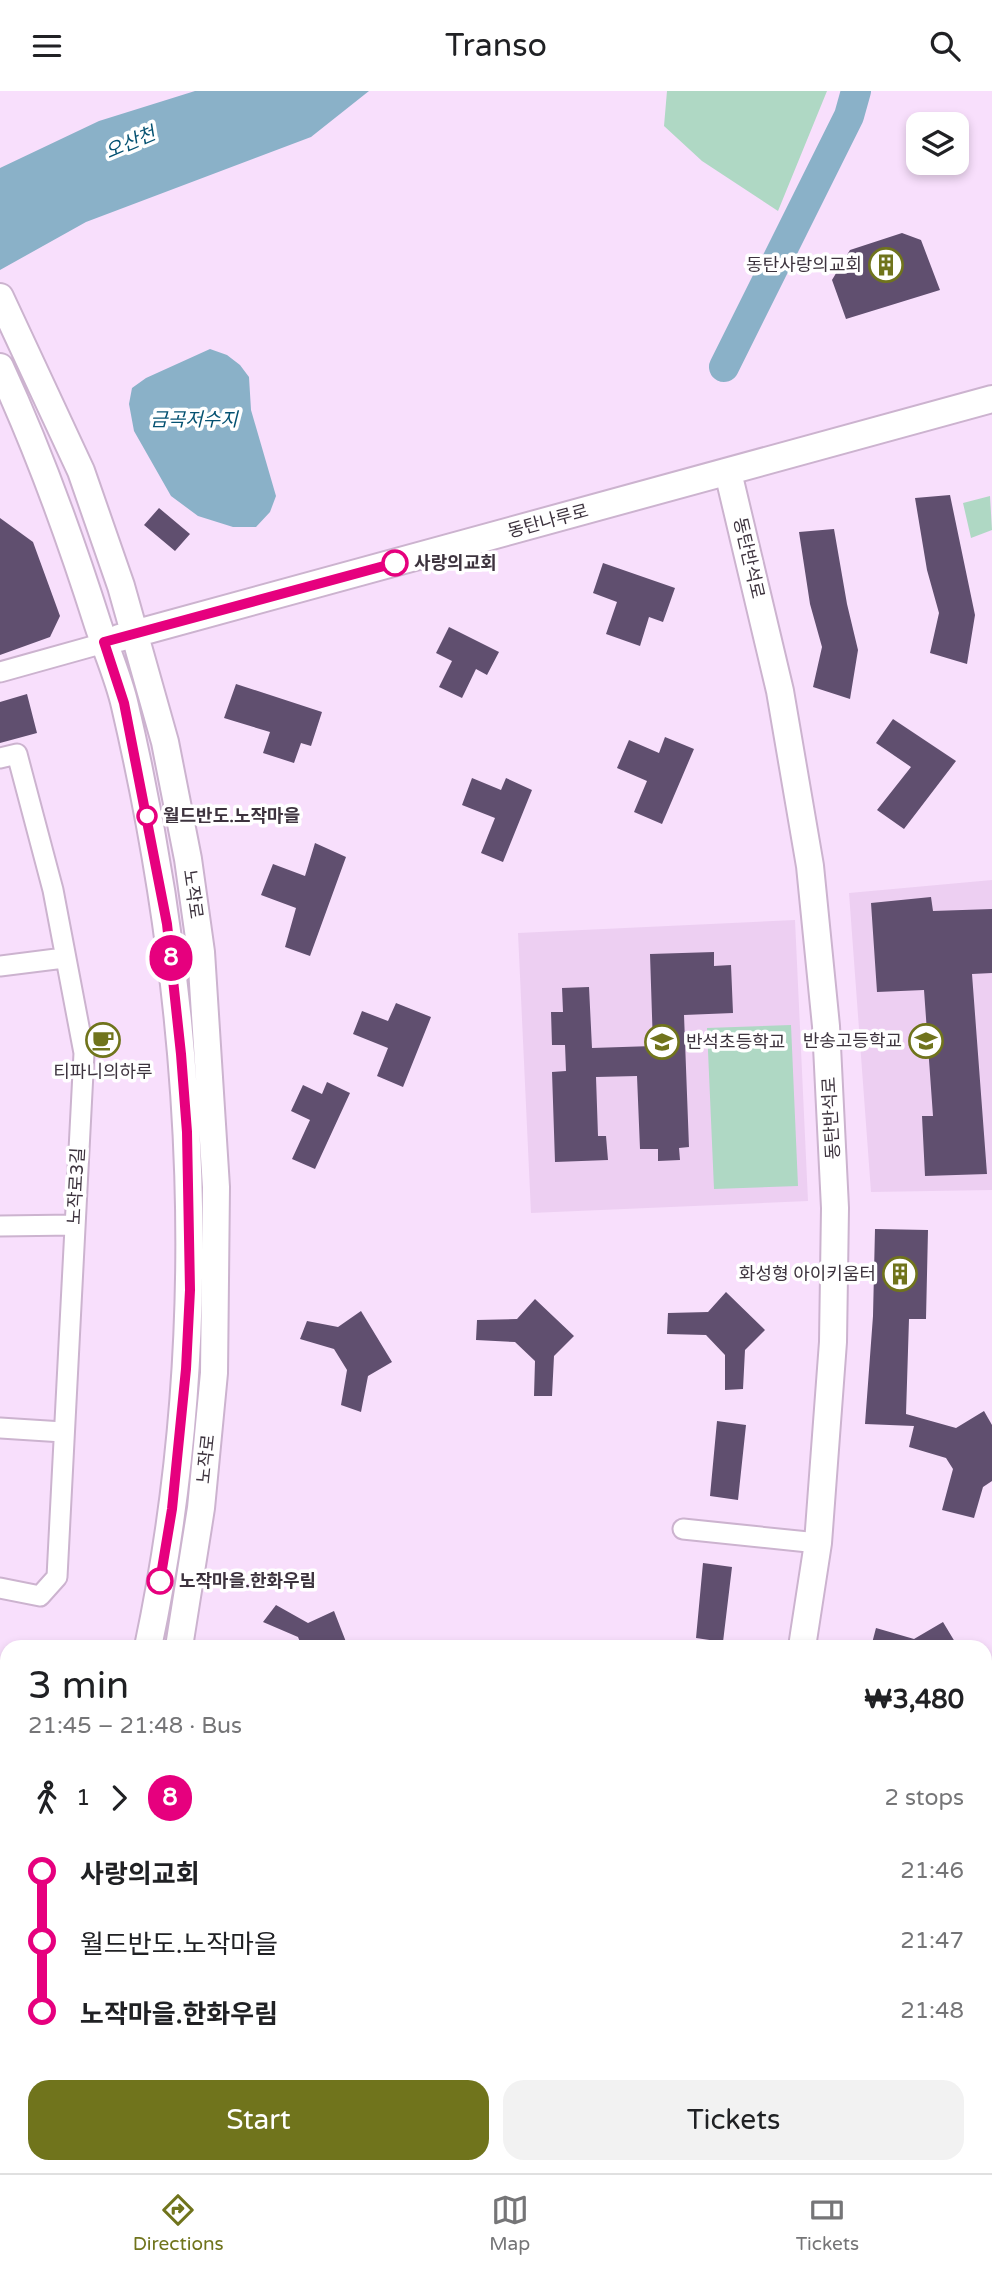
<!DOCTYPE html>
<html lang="en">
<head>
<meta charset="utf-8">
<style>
	:root { --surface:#fff; --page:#f2f2f2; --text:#202124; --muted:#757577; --line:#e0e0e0; --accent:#70741c }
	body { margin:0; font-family:"Varela Round","Noto Sans KR",sans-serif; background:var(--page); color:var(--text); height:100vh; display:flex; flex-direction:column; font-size:26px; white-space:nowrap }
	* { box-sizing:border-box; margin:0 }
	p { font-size:23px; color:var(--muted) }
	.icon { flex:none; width:38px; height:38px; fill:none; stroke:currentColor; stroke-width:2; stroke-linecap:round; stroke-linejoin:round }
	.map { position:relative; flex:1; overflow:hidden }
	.drawer { position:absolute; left:0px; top:1549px; width:992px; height:534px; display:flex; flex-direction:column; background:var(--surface); border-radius:21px 21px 0 0; box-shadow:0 4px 10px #0003 }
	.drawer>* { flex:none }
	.badge { padding:0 14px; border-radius:23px; font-size:24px; line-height:46px }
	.buttons { position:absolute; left:906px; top:21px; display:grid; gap:14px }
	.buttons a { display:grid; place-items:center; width:63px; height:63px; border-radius:14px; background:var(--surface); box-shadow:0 4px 10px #0003; font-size:35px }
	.map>.badge { position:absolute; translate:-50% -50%; box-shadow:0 0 0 4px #fff }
	.legs { display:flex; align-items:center; gap:10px; height:77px; padding:0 28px; font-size:23px }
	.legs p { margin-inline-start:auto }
	.summary { display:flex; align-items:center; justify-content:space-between; height:119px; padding:0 28px }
	h1 { font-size:38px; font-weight:600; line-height:52px }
	.action { display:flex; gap:14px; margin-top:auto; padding:14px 28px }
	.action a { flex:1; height:80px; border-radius:21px; background:var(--accent); color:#fff; font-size:28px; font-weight:600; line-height:80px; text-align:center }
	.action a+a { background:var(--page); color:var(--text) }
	ul { padding:0 28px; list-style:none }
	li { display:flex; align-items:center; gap:24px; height:70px; font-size:26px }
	li i { display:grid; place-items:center; width:10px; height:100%; margin:0 9px; background:currentColor }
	li i::after { content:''; width:18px; height:18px; margin:-9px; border:5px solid; border-radius:50%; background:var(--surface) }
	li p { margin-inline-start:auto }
	li:first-child i { background:linear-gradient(#0000 50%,currentColor 0) }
	li:last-child i { background:linear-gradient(currentColor 50%,#0000 0) }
	header { display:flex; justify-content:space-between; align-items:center; height:91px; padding:0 28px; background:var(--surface); font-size:32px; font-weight:600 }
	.dock { display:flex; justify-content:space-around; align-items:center; height:98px; border-top:2px solid var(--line); background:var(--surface); font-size:19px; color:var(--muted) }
	.dock a { display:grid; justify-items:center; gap:4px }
	.dock .selected { color:var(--accent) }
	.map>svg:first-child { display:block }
	.built { fill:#edcff2 }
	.green { fill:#afd8c4 }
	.water { fill:#8ab1c8 }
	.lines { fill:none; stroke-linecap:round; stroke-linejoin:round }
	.river { stroke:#8ab1c8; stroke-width:30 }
	.building { fill:#604f6f }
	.street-casing { stroke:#ccb3cf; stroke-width:23 }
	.secondary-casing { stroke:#ccb3cf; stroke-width:30 }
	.street { stroke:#fff; stroke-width:19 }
	.secondary { stroke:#fff; stroke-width:26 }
	.line-1-casing { stroke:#fff; stroke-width:16 }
	.line-1 { stroke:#e6007e; stroke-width:10 }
	.stop-1-dot { fill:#fff; stroke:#e6007e; stroke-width:3.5 }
	.labels { text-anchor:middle; stroke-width:7; stroke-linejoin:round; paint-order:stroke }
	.poi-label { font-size:18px; fill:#3d333e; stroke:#fff; text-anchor:end }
	.street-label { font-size:18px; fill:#3d333e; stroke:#fff }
	.stop-label { font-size:18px; font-weight:bold; fill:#3d333e; stroke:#fff; text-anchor:start }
	.water-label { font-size:19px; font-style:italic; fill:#045171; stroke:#fff }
</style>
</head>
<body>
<header><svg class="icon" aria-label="menu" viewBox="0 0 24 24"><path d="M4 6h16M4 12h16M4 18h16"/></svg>Transo<svg class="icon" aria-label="search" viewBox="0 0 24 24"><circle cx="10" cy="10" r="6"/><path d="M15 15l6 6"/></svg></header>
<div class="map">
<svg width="992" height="2082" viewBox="0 0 992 2082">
	<rect width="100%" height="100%" fill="#f8dffc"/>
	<path class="built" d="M992,789V1099L871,1101L849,802Z
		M795,829L808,1110L531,1122L518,842Z"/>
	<path class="green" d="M667,0H827L778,120L702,70L664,35Z
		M990,405L992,439L971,447L963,412Z
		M791,934L798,1095L714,1098L707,937Z"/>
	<path class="water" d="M195,0H369L311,46L86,131L0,179V77L99,30Z
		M210,258L227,264L240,274L249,286L251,319L276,405L270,421L256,436H233L198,425L171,405L134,340L129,313L132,297L146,287Z"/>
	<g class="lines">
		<path class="river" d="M724,276L849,25L856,0"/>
	</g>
	<path class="building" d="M902,142L921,149L940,199L846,228L832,189L850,159Z
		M950,404L975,524L967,573L930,562L939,522L927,479L915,407Z
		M159,417L190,443L175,460L144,434Z
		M0,427L33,451L60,525L50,546L0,564Z
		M834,438L847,513L858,559L850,608L813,596L822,556L810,513L799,441Z
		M603,472L675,497L663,531L649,526L640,555L606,543L617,511L593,502Z
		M449,536L499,561L487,584L476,578L462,607L439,596L452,570L436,562Z
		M236,593L322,621L311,655L301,652L294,672L263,662L270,641L224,627Z
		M27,603L37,642L0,652V611Z
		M893,628L956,670L904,738L877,719L911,676L876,652Z
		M665,646L694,658L662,733L634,721L647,690L617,677L629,649L659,662Z
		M472,687L501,699L506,687L532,699L503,771L481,762L495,727L462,714Z
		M315,752L346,766L310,865L285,856L296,817L261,804L273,773L305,785Z
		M931,806L933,820L992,818V882L972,883L987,1083L925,1085L922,1025H933L924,899L877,901L871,812Z
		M714,861V875L731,874L733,922L684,924L689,1056L679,1057L680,1069L658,1070V1058H640L637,985L596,986L598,1045H606L608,1069L555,1071L552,981L566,980L565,954H552L551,921H563L562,897L589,896L592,957L653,955L650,863Z
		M396,912L431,926L403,996L377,985L388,957L353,943L362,920L388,930Z
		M327,991L350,1002L315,1078L292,1068L310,1029L291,1020L303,994L322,1003Z
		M875,1138L928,1139L926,1228H909L906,1323L956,1337L984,1320L992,1334V1390L983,1396L974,1427L942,1419L953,1378L946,1367L909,1356L914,1335L865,1333L873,1225Z
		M726,1201L765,1239L745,1259L743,1298L725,1299V1264L706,1244L667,1243L668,1222L708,1221Z
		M535,1208L574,1245L554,1265L552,1305H534L535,1270L515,1251L476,1249L477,1229L517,1228Z
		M361,1220L392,1271L368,1285L361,1321L341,1314L347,1279L334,1258L300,1248L307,1230L338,1236Z
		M717,1330L746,1334L738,1409L710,1405Z
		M703,1472L732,1476L723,1551L696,1547Z
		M276,1514L308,1532L334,1520L348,1556H302L298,1546L263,1531Z
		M943,1531L958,1556H871L876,1537L914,1548Z"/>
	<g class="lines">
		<g class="street-casing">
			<path id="street" d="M0,581L104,552
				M0,667L17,663L53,799L84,962L57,1486L40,1505L0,1497
				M0,875L64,867
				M0,1135L74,1134
				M0,1337L63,1341
				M683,1438L818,1452
				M0,1595L7,1598
				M0,1647L7,1630"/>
		</g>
		<g class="secondary-casing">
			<path id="secondary" d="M0,206L81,380L121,495L165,651L188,768L201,861L216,1096L214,1282L201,1417L179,1556
				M0,276C39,360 70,446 98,534C107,561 119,588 125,615C197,923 214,1245 148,1556
				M728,381L780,600L810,775L826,935L835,1117L833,1251L818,1452L802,1556
				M119,547L992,308
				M985,1859L992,1860
				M0,2014L7,1999
				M6,2082L9,2076
				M674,2082L676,2076"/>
		</g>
		<use href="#street" class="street"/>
		<use href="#secondary" class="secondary"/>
	</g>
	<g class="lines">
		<g class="line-1-casing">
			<path id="line-1" d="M160,1490L172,1418L186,1278L190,1199L187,1041L181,963L167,833L124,612L104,551L395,472"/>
		</g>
		<use href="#line-1" class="line-1"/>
	</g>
	<defs>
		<g id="building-ring" transform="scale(1.75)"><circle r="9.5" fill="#fff" stroke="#70741c" stroke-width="1.5"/><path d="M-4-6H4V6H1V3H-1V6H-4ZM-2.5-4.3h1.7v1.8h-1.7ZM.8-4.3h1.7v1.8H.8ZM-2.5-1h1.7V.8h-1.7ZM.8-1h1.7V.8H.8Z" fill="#70741c"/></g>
		<g id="cafe-ring" transform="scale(1.75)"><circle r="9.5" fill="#fff" stroke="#70741c" stroke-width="1.5"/><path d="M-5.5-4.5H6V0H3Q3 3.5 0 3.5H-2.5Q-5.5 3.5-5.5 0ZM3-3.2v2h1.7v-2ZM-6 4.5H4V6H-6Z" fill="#70741c"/></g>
		<g id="school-ring" transform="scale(1.75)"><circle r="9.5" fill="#fff" stroke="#70741c" stroke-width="1.5"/><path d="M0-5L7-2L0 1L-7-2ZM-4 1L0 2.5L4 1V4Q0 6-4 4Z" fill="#70741c"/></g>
	</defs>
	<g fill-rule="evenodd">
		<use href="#building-ring" x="886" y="174"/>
		<use href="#cafe-ring" x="103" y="949"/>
		<use href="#school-ring" x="926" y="950"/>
		<use href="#school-ring" x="662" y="951"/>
		<use href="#building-ring" x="900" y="1183"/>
	</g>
	<g class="stop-1-dot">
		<circle cx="395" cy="472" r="12"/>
		<circle cx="147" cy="725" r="9"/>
		<circle cx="160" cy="1490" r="12"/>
	</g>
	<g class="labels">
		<g class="poi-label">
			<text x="862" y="180">동탄사랑의교회</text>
			<text x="902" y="956">반송고등학교</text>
			<text x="686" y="957" text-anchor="start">반석초등학교</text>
			<text x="103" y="987" text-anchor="middle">티파니의하루</text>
			<text x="876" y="1189">화성형 아이키움터</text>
		</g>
		<g class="street-label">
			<text transform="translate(548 430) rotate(-15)" y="6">동탄나루로</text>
			<text transform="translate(749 467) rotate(77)" y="6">동탄반석로</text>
			<text transform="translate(193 803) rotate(82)" y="6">노작로</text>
			<text transform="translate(831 1027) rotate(-93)" y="6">동탄반석로</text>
			<text transform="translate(76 1095) rotate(-87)" y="6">노작로3길</text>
			<text transform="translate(206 1368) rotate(-84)" y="6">노작로</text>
		</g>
		<g class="stop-label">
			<text x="414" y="478">사랑의교회</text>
			<text x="163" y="731">월드반도.노작마을</text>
			<text x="179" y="1496">노작마을.한화우림</text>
		</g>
		<g class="water-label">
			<text transform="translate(130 51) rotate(-23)" y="7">오산천</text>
			<text x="194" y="335">금곡저수지</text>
		</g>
	</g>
</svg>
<div class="buttons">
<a><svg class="icon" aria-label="layers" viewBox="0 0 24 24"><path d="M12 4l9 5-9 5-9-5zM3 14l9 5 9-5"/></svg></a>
</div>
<b class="badge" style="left:171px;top:867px;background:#e6007e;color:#fff">8</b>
<section class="drawer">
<div class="summary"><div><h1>3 min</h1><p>21:45 – 21:48 · Bus</p></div><b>₩3,480</b></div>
<div class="legs"><svg class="icon" aria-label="walk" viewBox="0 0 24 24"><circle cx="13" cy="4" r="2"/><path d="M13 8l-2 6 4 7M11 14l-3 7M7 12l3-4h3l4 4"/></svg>1<svg class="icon" aria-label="forward" viewBox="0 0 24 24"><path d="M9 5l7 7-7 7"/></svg><b class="badge" style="background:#e6007e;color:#fff">8</b><p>2 stops</p></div>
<ul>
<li><i style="color:#e6007e"></i><b>사랑의교회</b><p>21:46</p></li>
<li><i style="color:#e6007e"></i><span>월드반도.노작마을</span><p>21:47</p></li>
<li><i style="color:#e6007e"></i><b>노작마을.한화우림</b><p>21:48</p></li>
</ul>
<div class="action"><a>Start</a><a>Tickets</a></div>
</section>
</div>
<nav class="dock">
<a class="selected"><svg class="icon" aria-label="directions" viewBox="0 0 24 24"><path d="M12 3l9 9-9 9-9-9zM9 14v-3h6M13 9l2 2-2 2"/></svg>Directions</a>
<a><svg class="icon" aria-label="map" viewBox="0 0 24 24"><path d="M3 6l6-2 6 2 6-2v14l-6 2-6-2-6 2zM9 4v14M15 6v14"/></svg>Map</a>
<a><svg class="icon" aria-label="tickets" viewBox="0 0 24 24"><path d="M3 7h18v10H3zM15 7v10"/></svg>Tickets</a>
</nav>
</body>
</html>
